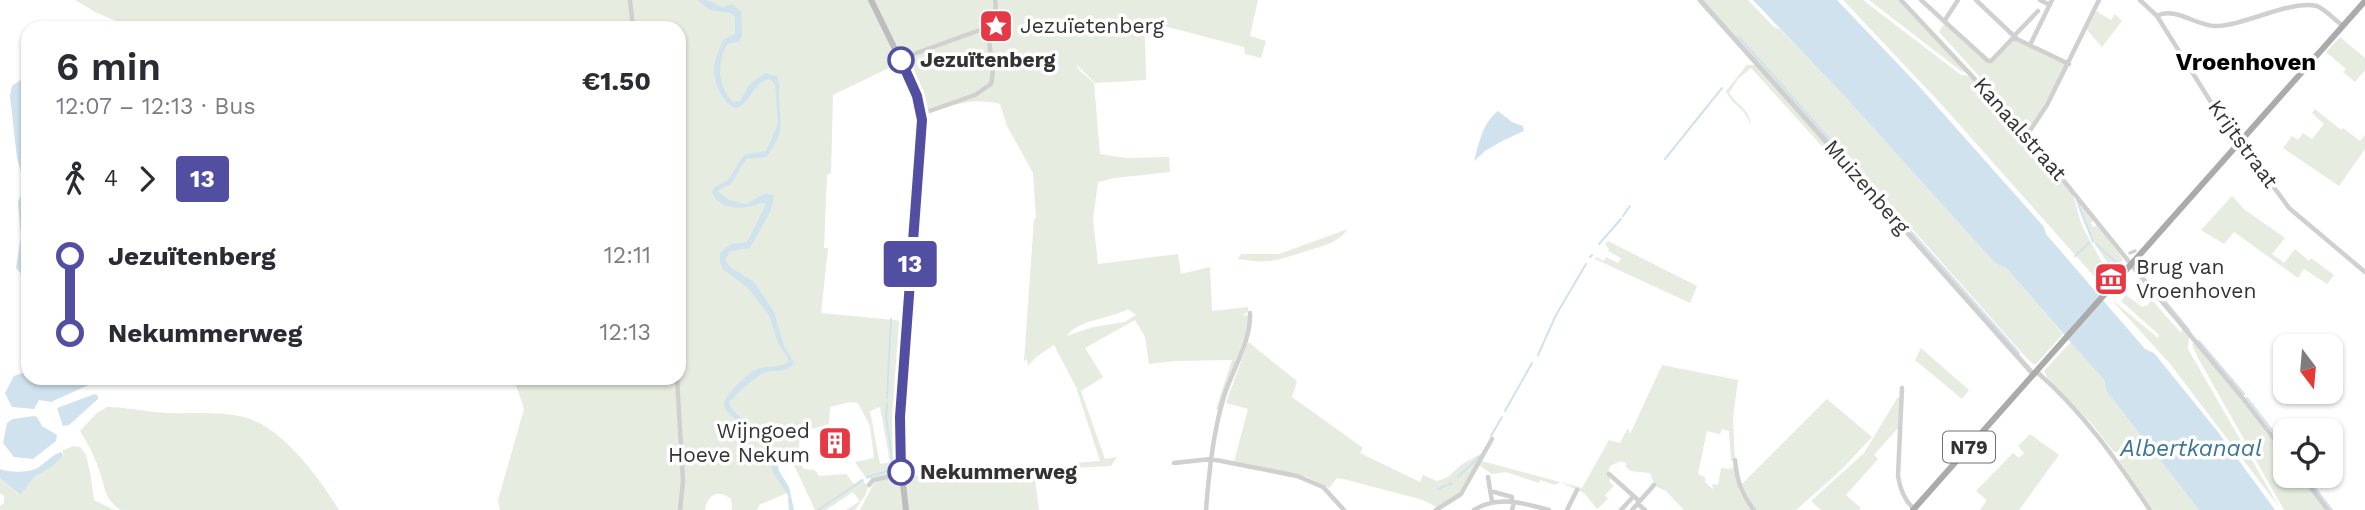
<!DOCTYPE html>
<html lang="en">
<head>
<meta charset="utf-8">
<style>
	:root { --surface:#fff; --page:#f2f2f3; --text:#2b2b33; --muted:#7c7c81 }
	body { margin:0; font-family:"Work Sans",sans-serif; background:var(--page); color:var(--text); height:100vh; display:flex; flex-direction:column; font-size:26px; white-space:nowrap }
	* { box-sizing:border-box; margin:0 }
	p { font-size:23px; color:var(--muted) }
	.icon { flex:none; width:38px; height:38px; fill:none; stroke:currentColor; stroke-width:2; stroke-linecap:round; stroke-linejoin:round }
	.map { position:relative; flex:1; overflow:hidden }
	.sheet { position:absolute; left:21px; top:21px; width:665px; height:364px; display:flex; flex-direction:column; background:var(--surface); border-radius:21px; box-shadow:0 2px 5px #0004 }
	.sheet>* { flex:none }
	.badge { padding:0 14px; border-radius:5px; font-size:24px; line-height:46px }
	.needle { width:46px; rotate:164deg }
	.tools { position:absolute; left:2273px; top:334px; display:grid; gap:14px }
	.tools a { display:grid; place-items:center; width:70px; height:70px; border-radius:14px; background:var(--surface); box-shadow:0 2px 5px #0004; font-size:35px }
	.map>.badge { position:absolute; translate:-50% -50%; box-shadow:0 0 0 4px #fff }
	.legs { display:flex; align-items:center; gap:10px; height:77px; padding:0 35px; font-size:23px }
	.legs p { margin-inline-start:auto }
	.summary { display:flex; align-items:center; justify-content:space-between; height:119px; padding:0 35px }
	h1 { font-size:38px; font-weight:600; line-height:52px }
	ul { padding:0 35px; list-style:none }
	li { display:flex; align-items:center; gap:24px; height:77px; font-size:26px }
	li i { display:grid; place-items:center; width:10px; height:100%; margin:0 9px; background:currentColor }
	li i::after { content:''; width:18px; height:18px; margin:-9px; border:5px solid; border-radius:50%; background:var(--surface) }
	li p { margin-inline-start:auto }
	li:first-child i { background:linear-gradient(#0000 50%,currentColor 0) }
	li:last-child i { background:linear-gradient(currentColor 50%,#0000 0) }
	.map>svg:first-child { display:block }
	.green { fill:#e6ecdf; fill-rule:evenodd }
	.water { fill:#cfe2ee }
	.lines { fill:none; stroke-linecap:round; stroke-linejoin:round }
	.stream { stroke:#cfe2ee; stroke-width:2 }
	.pedestrian { stroke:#d0d0d0; stroke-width:3.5 }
	.minor { stroke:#d0d0d0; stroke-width:4.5 }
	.tertiary { stroke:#d0d0d0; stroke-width:5 }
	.secondary { stroke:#bdbdbd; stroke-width:6 }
	.primary { stroke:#ababab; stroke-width:6 }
	.line-1-casing { stroke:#fff; stroke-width:16 }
	.line-1 { stroke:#524fa2; stroke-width:10 }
	.stop-1-dot { fill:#fff; stroke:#524fa2; stroke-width:3.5 }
	.labels { text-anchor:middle; stroke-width:7; stroke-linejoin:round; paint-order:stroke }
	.shield { fill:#fff; stroke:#707070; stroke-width:2 }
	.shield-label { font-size:19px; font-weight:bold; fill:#333 }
	.poi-label { font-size:21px; fill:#333; stroke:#fff; text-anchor:start }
	.stop-label { font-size:21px; font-weight:bold; fill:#333; stroke:#fff; text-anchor:start }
	.street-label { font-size:21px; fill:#333; stroke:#fff }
	.water-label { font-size:23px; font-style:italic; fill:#3f7597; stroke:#fff }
	.quarter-label { font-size:24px; font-weight:bold; fill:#000; stroke:#fff }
</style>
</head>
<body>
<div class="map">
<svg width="2365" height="510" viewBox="0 0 2365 510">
	<rect width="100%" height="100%" fill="#fff"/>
	<path class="green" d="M75,0H1258L1250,36L1266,41L1261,58L1245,54L1244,47L1149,22L1145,36L1146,80L1095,83L1076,64L1079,70L1094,83L1100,154L1126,158L1169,157L1170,172L1115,178L1098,182L1093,219L1098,264L1178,254L1181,274L1210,267L1212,311L1248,307V312L1242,315L1250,316L1249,327L1220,410L1216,409L1232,360L1175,361L1149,364L1145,337L1135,320L1085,348L1103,377L1081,391L1105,459L1117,457L1111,466L1071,468L1074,463L1100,461L1076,387L1054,345L1036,357L1028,366L1027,359L1024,361L1034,219L1036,218L1033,173L1007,126L1000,104C971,96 947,107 919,117L914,94L899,63L833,95L831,173L827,175L824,248H828L821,313L904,321L897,416L899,472L867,479L855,462L874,458L870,426L858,403L850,402L830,407L829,424L801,432C799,443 796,459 804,469L815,470L819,476L846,474L854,484L861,479L868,486L866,494L855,510H846L860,501L853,492L826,510H815L791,459L772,465L787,493L759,505L757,510H732L731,499C718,488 707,495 705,510H500L498,500L524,409L514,378H679V28H307L296,26L266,28H133L97,13ZM1128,309L1136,315L1125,322L1093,327L1067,336C1079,319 1110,319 1128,309ZM880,407L890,462L880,464L870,411Z
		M1703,0H1748L1774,27L1780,29L1847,99L1995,263L2006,268L2063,334L2036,364H2033L2023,354L1853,162L1848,163Z
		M1843,0H1863L1961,75L1970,76L2029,139L2073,195L2082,226L2109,275L2100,283L1942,105Z
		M1869,0H1899L1967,73L1961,71Z
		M2096,11L2111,20L2115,14L2122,21L2102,47L2087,30Z
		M1944,24L1988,64L2014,41L2021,42L2064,63L2066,67L2063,72L2029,131L1939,32Z
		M2340,37L2365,58V70L2355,82L2343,72L2346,69L2326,52Z
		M1747,65H1755L1865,187L1839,165L1751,68L1738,79L1729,93C1737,105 1752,111 1750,126C1748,109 1731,105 1726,91Z
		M2315,109L2341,130L2343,128L2360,141L2365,135V149L2339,186L2283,148L2292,136L2298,140L2303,133L2312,139L2324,124L2312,113Z
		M2232,196L2245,210L2285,238L2272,254L2284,263L2295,249L2309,261L2311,258L2334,275L2327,284L2304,269L2298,278L2234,232L2224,244L2201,230Z
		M2076,199L2094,220L2091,223L2093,227L2098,225L2120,255L2123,260L2112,269C2095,246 2083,226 2076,199Z
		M1348,229C1337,243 1326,245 1310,250C1279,259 1272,265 1238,259L1241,254H1279Z
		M1608,241L1697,286L1690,303L1595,259L1596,257L1604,261L1606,257L1618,263L1621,258L1608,251L1609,249L1605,245Z
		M2126,295L2142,307L2148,305L2151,299L2180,332L2183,329L2189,337L2188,349L2279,507L2171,365L2111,299L2158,338L2159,335L2121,301Z
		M1248,342L1297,381L1292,397L1363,448L1360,453L1420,482L1423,475L1437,481L1448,477L1462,464L1484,452L1457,496L1437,507L1420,499L1343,479L1337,478L1329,488L1307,477L1234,462L1248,409L1226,403Z
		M2071,342L2104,380L2107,392L2199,510H2153L2119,460L2120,456L2126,455L2125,452H2114L2092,424L2047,377L2044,371Z
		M2195,342L2246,403L2285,455L2286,476H2301L2327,510H2284L2198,358L2192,344Z
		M1921,348L1969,390L1962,399L1915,360Z
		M1662,365L1738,380L1733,418L1735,461H1731L1729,431L1722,429L1720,434L1707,431L1698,474L1705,477V482L1713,489L1712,484L1718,485L1721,468L1730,469L1733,467L1740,493L1752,510H1684L1666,491L1655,486L1650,473L1631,471L1626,467V463L1621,461L1610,466L1608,473L1611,478L1609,481L1614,486L1605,495L1608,499L1597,509L1584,493L1560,482L1555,485L1540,480L1539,483L1506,472L1492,474L1480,466L1482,461L1582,488L1609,440L1620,443L1628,428L1630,434Z
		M1898,397L1900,398L1899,427L1874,455L1878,459L1846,495L1861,508L1859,510H1821L1811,501L1864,453Z
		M1827,399L1872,437L1840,471L1796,510H1756L1740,486Z
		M107,407C127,407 147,412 167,413C192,414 218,411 243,417C281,425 319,478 339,510H121C103,499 105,484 98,467C94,455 87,442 80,431L97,413Z
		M2030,434L2059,455L2019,510H1980L1987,500L1976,491L2013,453L2019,458L2024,453L2018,446Z
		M74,446L80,447L86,455L90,472L94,500L114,510H0V506L4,503V496L0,493V478L19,495L34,477L50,468L63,454V450Z
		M1034,472L1039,510H908L904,477L906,476Z
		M896,476L900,482L904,510H860L875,481Z"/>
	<path class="water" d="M697,0H707L723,7L732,4L741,12L742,36L738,42L727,44C717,63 717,86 733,102L740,101L749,85L765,73L777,76C780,84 779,90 779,98C780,125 786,132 766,157L746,159L732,183L717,191L729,200L746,204L766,193L774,196L771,210L750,248L730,251L725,260L731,268L754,282L774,312L784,346L794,363C786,374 774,369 763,373C758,375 732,397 729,403L731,408L775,452L779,471L789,487L794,510H791L789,497L773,472L770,453L726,410L724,405C725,394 749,371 760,368C770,366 779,368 788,362V358L778,343L769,315L747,287L723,269L720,262V253L731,244L747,242L766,204L761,202C747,211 717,211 712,191L715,187L728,180L744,155L766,151L778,124L775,84L770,79C752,82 752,103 736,108C722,104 714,82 714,69C715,59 719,49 723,40L735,34V17L731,13L710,10Z
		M1753,0H1837L1917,84L2044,227L2046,234L2145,349L2154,353L2218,432L2275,510H2199L2107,392L2104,380L2006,268L1995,263L1847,99Z
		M28,75V291L25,278L16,268L21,237L18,202L25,186L17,158L10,96L12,86Z
		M1498,111L1512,122L1523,126L1524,131L1502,141L1485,151L1474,161C1479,143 1483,122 1498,111Z
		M28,371V378H79L95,382L51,402L39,400L34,409L12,407L5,393L14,376Z
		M95,394L98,396V399L69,425L63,426L57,408Z
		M34,416L37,417L42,426L57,435L56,441L33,459L14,457L3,443L7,423L13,419Z
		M62,452V457L50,468L34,477L20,495L0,478V469C10,473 29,473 39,467C48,461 51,455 62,452Z"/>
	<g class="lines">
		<path class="stream" d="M1739,37L1847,159
			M1665,159L1722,88
			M1857,171L1941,265
			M2077,200L2093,242
			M1623,216L1630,206
			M1599,244L1621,219
			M2096,244L2117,263
			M2075,256L2089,243
			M1590,257L1592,255
			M1942,266L2019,353
			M2151,284L2189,330
			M2199,341L2244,394
			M1538,355L1556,315L1586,264
			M887,398L891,319
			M2247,398L2286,448
			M1505,411L1532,363
			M1491,436L1502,417
			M2306,476L2332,510
			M867,477L894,469L886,417L887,404
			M1458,477L1479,457
			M1438,489L1452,483
			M789,498L790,510
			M818,510L863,480"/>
		<path class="pedestrian" d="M2130,253L2135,251"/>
		<path class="minor" d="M630,0L633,28
			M1901,0L2027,135L2134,268L2242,397L2286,454
			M1921,0L1988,61H1991L2012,39H2017
			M1976,0L2017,39L2069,64
			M2040,0L2050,5
			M2140,0L2157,16L2234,139L2245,148L2289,208L2365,272
			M2157,16C2174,6 2197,26 2215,26C2245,26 2288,0 2317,6C2326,10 2335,20 2343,26
			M1945,20L1958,0
			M2014,36L2038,11
			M2030,45L2052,0
			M900,59L991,26
			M921,114L975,95L991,84C996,68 987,50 990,33C991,20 998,13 995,0
			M2027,135L2047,105L2099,0
			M2037,372C2083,412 2116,459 2150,510
			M677,378L683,481L680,510
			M1902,388L1898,476C1900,490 1904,500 1914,509
			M1735,460C1737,481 1741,493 1754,510
			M1174,463L1211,459L1297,476L1323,487L1344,510
			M1609,474L1638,500V504L1645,510
			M2302,476L2328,510
			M1488,477L1492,502
			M869,485L873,480L901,474
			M1491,493L1494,492L1512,497L1511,502
			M1206,510C1209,472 1213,433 1224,396C1233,368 1251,342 1250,313
			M1436,510L1461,494L1492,439
			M1474,510C1497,495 1524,503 1549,510
			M1512,510L1514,502
			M1567,510L1577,490
			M1621,510L1631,499
			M1632,510L1654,485"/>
		<path class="tertiary" d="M1700,0L2034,375"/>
		<path class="secondary" d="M871,0L913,86L922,119L900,417V458L906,510"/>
		<path class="primary" d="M1913,510L2365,1"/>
	</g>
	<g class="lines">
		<g class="line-1-casing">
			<path id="line-1" d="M901,60L917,96L922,120L900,417L901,472"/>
		</g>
		<use href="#line-1" class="line-1"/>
	</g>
	<defs>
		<g id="sight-square" transform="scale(1.75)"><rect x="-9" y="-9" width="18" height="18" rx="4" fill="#e63946" stroke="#fff"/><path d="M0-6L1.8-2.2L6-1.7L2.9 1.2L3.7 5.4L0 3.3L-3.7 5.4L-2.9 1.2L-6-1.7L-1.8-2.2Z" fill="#fff"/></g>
		<g id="museum-square" transform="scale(1.75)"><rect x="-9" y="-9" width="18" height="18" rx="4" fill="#e63946" stroke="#fff"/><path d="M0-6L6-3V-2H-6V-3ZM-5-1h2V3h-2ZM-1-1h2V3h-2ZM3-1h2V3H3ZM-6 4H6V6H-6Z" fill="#fff"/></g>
		<g id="building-square" transform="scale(1.75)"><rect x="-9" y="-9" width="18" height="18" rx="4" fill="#e63946" stroke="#fff"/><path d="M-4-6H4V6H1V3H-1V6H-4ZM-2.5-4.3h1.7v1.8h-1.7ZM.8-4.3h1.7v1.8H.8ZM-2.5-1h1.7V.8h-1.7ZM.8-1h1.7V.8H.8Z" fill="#fff"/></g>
	</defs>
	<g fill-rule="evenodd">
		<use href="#sight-square" x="996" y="26"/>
		<use href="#museum-square" x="2111" y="279"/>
		<use href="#building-square" x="835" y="443"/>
	</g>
	<g class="stop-1-dot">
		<circle cx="901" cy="60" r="12"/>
		<circle cx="901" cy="472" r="12"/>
	</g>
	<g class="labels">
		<rect class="shield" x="1943" y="431.5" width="52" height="31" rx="5"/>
		<g class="shield-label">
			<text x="1969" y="454">N79</text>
		</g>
		<g class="poi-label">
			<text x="1020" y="33">Jezuïetenberg</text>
			<text x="2136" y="274">Brug van<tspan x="2136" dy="24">Vroenhoven</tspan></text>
			<text x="810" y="438" text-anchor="end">Wijngoed<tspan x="810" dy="24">Hoeve Nekum</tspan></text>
		</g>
		<g class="stop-label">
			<text x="920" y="67">Jezuïtenberg</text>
			<text x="920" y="479">Nekummerweg</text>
		</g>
		<g class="street-label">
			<text transform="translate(2020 129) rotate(49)" y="7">Kanaalstraat</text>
			<text transform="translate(2243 144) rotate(54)" y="7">Krijtstraat</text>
			<text transform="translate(1867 187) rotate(49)" y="7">Muizenberg</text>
		</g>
		<g class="water-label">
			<text x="2191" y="456">Albertkanaal</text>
		</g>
		<g class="quarter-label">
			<text x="2246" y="70">Vroenhoven</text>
		</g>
	</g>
</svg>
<div class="tools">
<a><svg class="needle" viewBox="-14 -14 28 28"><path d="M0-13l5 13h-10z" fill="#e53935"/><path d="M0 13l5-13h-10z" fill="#7c7c81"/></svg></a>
<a><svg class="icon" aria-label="locate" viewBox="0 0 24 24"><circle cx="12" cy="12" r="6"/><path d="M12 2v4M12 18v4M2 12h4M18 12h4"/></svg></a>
</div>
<b class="badge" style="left:910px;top:264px;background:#524fa2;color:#fff">13</b>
<section class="sheet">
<div class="summary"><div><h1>6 min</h1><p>12:07 – 12:13 · Bus</p></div><b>€1.50</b></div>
<div class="legs"><svg class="icon" aria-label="walk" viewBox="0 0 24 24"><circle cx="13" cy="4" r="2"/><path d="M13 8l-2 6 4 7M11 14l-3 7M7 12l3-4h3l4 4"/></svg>4<svg class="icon" aria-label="forward" viewBox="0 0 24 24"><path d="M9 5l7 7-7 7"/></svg><b class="badge" style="background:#524fa2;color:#fff">13</b></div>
<ul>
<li><i style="color:#524fa2"></i><b>Jezuïtenberg</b><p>12:11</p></li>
<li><i style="color:#524fa2"></i><b>Nekummerweg</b><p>12:13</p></li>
</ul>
</section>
</div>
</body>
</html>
